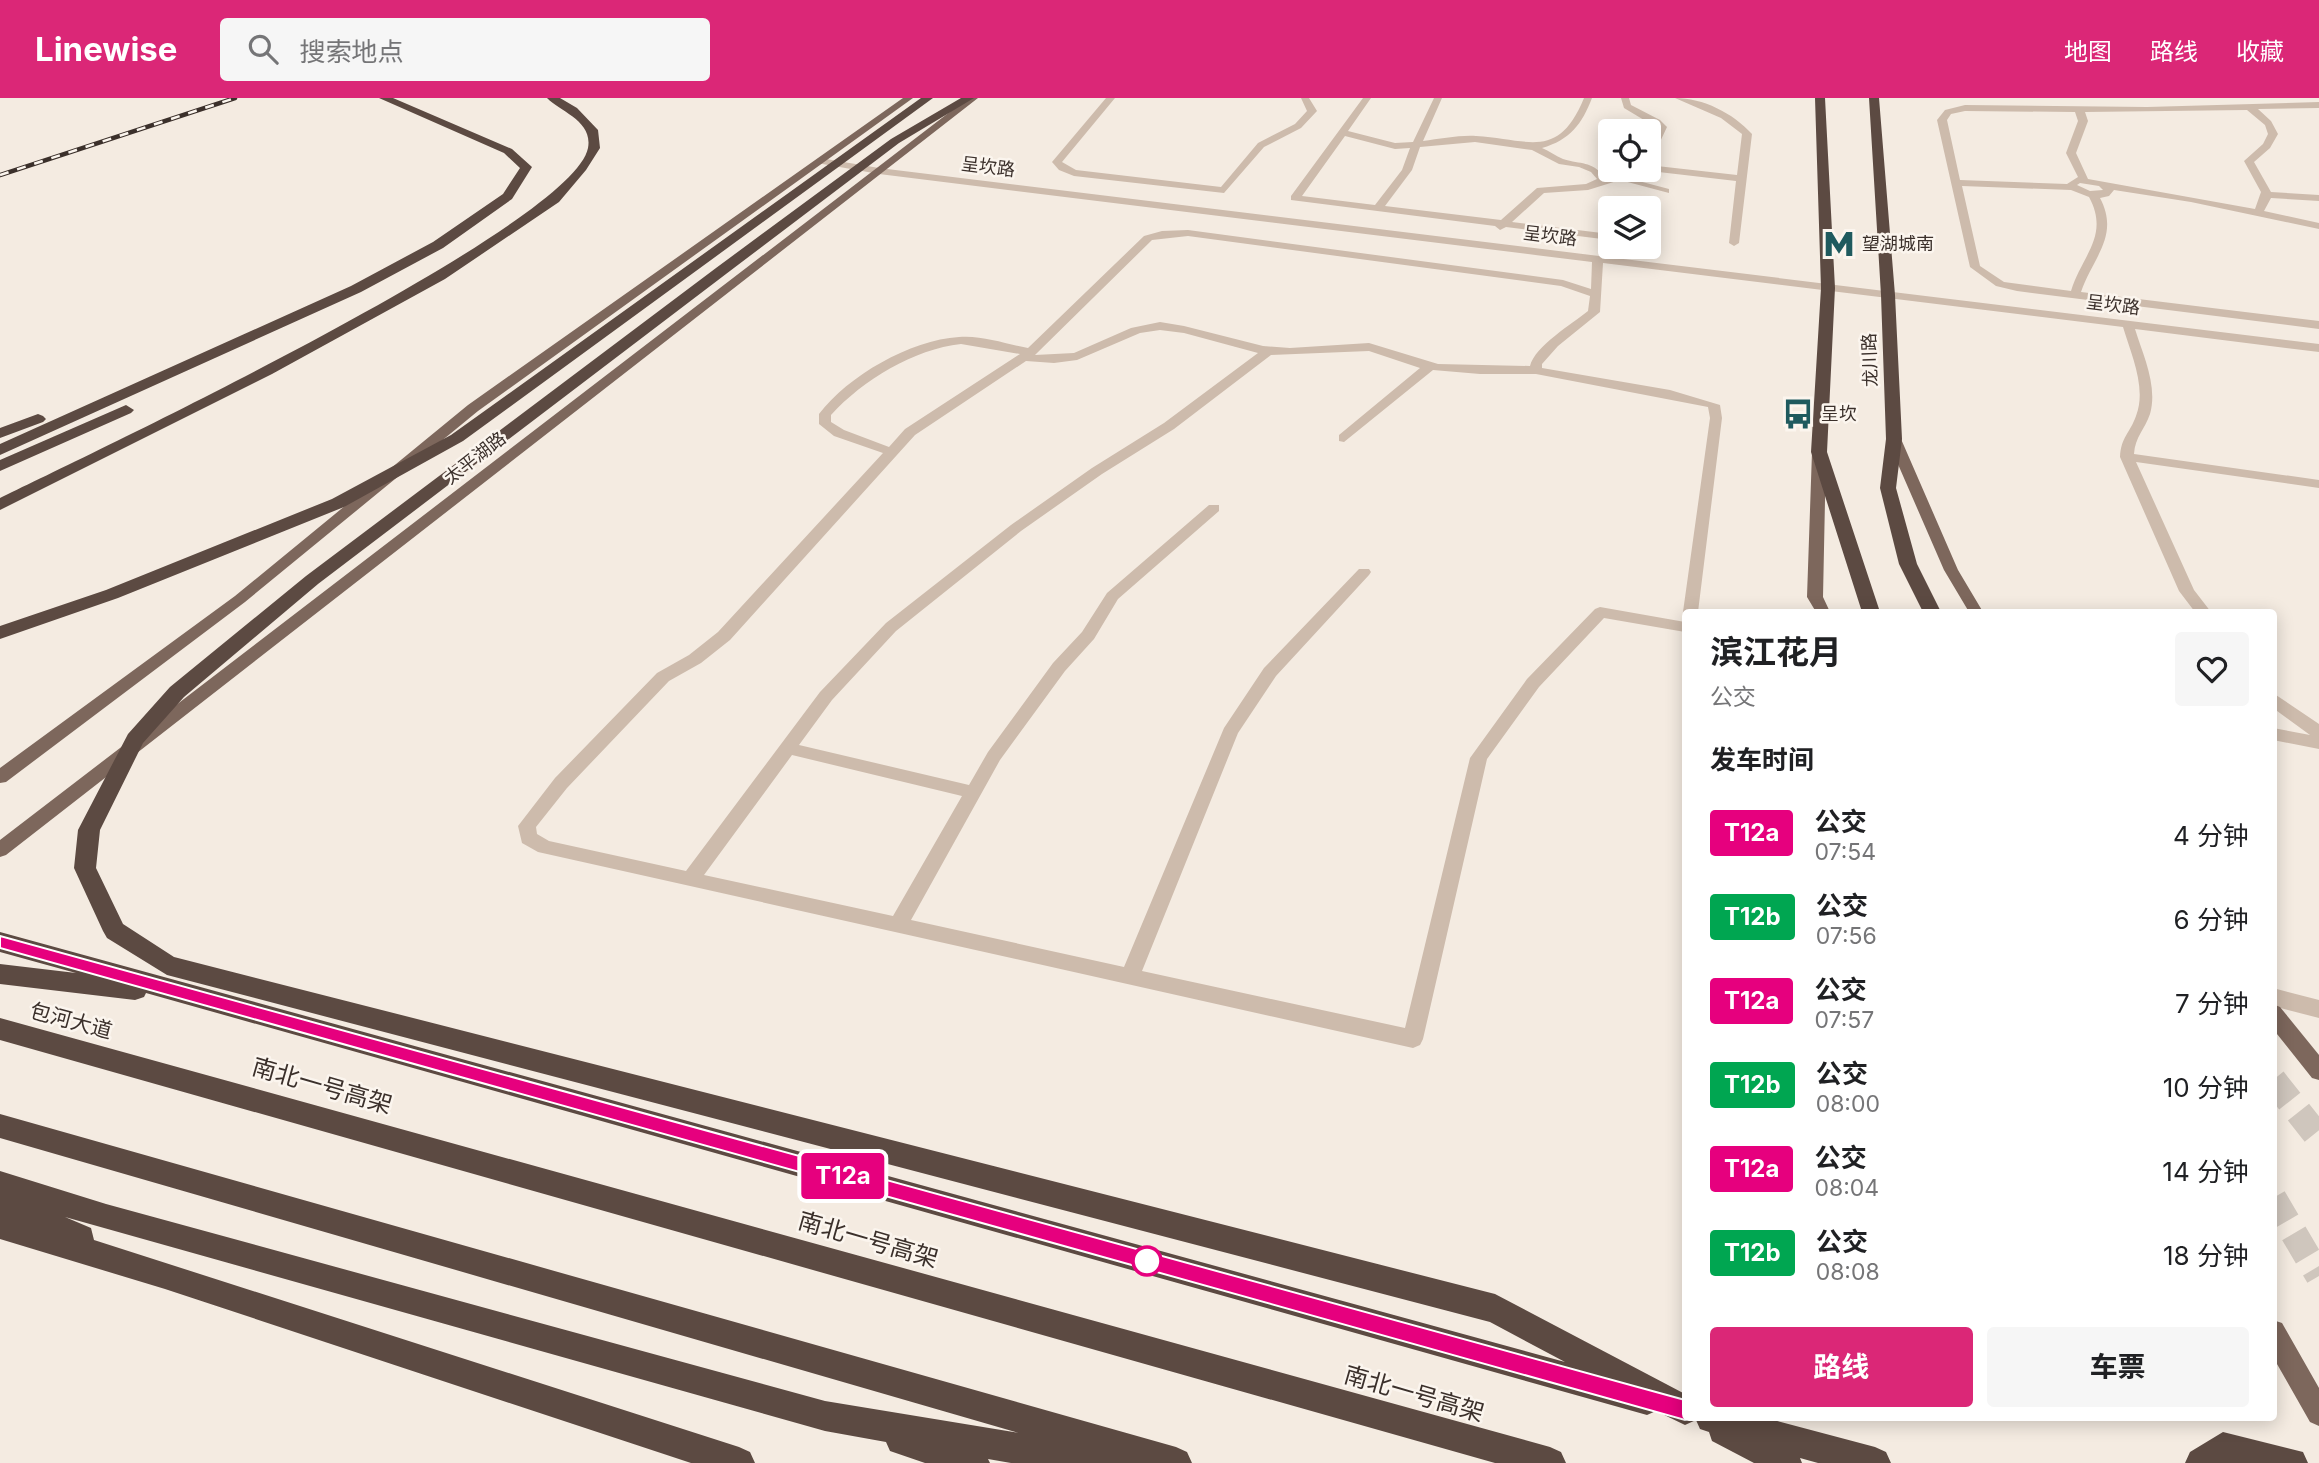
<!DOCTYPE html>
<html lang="zh">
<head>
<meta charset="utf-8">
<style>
	:root { --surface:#fff; --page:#f6f6f6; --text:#202124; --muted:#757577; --accent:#db2777 }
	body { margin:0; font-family:Inter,"Noto Sans SC",sans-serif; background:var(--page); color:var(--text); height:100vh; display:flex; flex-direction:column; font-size:26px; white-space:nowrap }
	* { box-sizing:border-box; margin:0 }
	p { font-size:23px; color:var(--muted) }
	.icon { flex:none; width:38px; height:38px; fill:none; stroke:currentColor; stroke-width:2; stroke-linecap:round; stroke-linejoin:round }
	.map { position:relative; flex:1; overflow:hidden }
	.details { position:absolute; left:1682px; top:511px; width:595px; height:812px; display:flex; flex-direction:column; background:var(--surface); border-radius:7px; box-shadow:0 4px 18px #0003 }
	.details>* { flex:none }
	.badge { padding:0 14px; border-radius:5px; font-size:24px; line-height:46px }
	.tools { position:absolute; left:1598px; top:21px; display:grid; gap:14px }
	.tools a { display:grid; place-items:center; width:63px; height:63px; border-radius:7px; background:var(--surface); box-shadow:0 4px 18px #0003; font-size:35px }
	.map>.badge { position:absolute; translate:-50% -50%; box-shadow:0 0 0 4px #fff }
	h2 { padding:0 28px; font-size:26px; line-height:63px }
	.round { display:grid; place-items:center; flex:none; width:74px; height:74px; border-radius:7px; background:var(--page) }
	.summary { display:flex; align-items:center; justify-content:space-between; height:119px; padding:0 28px }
	h1 { font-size:33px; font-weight:700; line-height:52px }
	.cta { display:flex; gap:14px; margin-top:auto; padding:14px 28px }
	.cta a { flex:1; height:80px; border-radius:7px; background:var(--accent); color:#fff; font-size:28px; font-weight:700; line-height:80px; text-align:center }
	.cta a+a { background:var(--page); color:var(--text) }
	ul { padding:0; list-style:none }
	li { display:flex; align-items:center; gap:21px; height:84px; padding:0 28px }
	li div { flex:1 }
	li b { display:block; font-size:26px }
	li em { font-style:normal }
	li .badge { min-width:77px; font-weight:700; text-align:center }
	header { display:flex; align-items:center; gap:42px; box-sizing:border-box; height:98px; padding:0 35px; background:var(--accent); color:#fff }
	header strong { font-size:33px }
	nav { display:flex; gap:38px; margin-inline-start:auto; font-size:24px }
	.search { width:490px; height:63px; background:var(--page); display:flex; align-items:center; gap:18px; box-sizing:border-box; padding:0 24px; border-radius:7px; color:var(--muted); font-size:26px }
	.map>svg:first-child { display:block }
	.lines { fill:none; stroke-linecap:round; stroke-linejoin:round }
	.highway-tunnel { stroke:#cfc6bd; stroke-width:27; stroke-dasharray:27 14; stroke-linecap:butt }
	.minor { fill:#cdbbac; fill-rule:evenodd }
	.major { fill:#7d675c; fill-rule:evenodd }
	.highway { fill:#5c4a42; fill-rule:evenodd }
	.rail-casing { stroke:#3b302b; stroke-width:4.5 }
	.rail { stroke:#fbf5ee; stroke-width:2.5; stroke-dasharray:9; stroke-linecap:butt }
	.line { fill:#e6007e; stroke:#fff; stroke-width:2 }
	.stop-dot { fill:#fff; stroke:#e6007e; stroke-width:3.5 }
	.labels { text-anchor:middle; stroke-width:5; stroke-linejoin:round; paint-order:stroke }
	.far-street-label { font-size:18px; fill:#3b302b; stroke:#fbf5ee }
	.far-poi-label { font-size:18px; fill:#3b302b; stroke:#fbf5ee; text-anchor:start }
	.street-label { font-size:21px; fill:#3b302b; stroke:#fbf5ee }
	.near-street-label { font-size:24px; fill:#3b302b; stroke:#fbf5ee }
</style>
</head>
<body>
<header>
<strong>Linewise</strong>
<div class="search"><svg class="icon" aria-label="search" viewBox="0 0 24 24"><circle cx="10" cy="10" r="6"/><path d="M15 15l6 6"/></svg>搜索地点</div>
<nav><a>地图</a><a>路线</a><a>收藏</a></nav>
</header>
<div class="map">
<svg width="2319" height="1365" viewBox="0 0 2319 1365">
	<rect width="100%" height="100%" fill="#f4ebe1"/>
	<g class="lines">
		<path class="highway-tunnel" d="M2273,982L2319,1040
			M2273,1100L2319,1178"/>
		<path class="minor" d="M1106,0H1115L1062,64L1076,72L1221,89L1258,45L1295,26L1307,13L1301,0H1309L1317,13L1301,30L1264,49L1224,95L1074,78L1059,72L1052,64Z
			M1363,0H1371L1348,33L1395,45L1413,44L1434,0H1442L1423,43C1440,41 1459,37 1476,38C1529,41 1558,63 1584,0H1592C1582,26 1570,42 1542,50C1549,53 1556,58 1563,61C1582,67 1590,62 1605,79L1648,72V67L1737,77L1742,36L1721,20L1675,0C1703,0 1733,15 1752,36L1739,145L1734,148L1729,145L1736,83L1650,73L1644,78L1631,81L1669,91V95L1620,82L1588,92L1544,95L1512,124L1610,136V142L1506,129L1500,132L1495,128L1291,102V98ZM1345,38L1395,51L1410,50L1402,72L1375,107L1302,98ZM1475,44L1532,52L1559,66L1579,69L1591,74L1597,81L1586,86L1537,90L1501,122L1385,108L1412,72L1420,49Z
			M1621,0H1629L1631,7L1660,22L1667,29L1659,46L1648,49V43L1653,42L1659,31L1624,10Z
			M2319,4V10L2258,11L2271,23L2278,36L2270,50L2254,64L2271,94L2319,97V103L2271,100L2264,113L2319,125V131L2191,104L2114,92L2109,98L2100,100C2120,138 2093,159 2081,194L2319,223V231L2017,193L1996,188L1970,169L1937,22L1945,12L1965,7L2147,9ZM2247,12L2265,27L2268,36L2263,46L2244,63L2261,94L2255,111L2088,81L2076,55L2088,23L2085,14ZM1965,13L2075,14L2078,23L2066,55L2078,79L2067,86L1960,82L1947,22L1951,16ZM2080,85L2099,88L2103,92L2090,93L2077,87ZM1962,88L2071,92L2089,99C2110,138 2082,157 2071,193L2004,184L1980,168Z
			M820,60L879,70L2319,246V254L2135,231C2143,257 2158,288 2150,316C2145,331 2135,339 2134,356L2319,382V390L2136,364L2194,492L2211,514H2195L2179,493L2120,359C2121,339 2130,335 2136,318C2147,290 2131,256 2123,229L1603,165L1600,214L1558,248L1542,266V270L1670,292L1720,307L1722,320L1698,514H1685V517L1683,514L1710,320L1708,309L1536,276H1480L1433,272L1344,344L1339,343V337L1420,270L1369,253L1271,257L1174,331L1102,376L1021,433L896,533L832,602L799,647L969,687L988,654L1053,565L1082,534L1107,495L1209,407H1219V413L1118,501L1094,541L1065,573L1000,662L911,822L1124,869L1224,630L1264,570L1359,471H1369L1371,474L1369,477L1276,578L1238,635L1142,873L1405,930L1470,660L1527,581L1595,511L1600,509L1685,524V534L1604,520L1539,589L1487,661L1423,941L1420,947L1413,950L538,754L522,745L518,728L555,680L657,575L689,557L718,534L883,355L834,338L819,326V316C848,278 910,242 959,239C982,237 1006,246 1028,250L1144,138L1162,133L1188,132L1563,182L1591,191L1592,164L879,76L817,65V61ZM1188,138L1561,188L1590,198L1588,213C1572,226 1535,248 1530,268L1438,266L1369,245L1290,250L1263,248L1184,228L1160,224L1131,230L1074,255L1035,257L1152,142ZM1160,232L1184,235L1258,255L1164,325L1092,370L1011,427L886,525L820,594L686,773L549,743L537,736L536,729L567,690L669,583L701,565L730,542L915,337L1026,263L1054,265L1077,262L1140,235ZM961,246L1020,256L905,331L889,349L844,332L831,324V317C863,282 914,251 961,246ZM792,657L962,698L893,818L704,777Z
			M2273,595L2319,626V651L2273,642V630L2310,637L2273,610Z
			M2273,890L2319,902V920L2273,908Z"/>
		<path class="major" d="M903,0H913L478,313L245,504L6,684L0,685V670L235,498L468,307Z
			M968,0H978L6,757L0,759V742Z
			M1894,337L1901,341L1958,472L1983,514H1969L1944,472L1887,341Z
			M1819,350L1826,354L1823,499L1830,514H1816L1807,499L1812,354Z
			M2273,906L2280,909L2319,957V982L2312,980L2273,931Z
			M2273,1222L2282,1225L2319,1290V1328L2310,1324L2273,1259Z"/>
		<path class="highway" d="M379,0H393L512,51L532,69L512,101L443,150L361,194L0,357V346L351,188L433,144L503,96L520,70L504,55Z
			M547,0H560L577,10L598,32L600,50L586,72L559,104L445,181L272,276L0,412V400C90,356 573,128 588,50C593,23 561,14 547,0Z
			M921,0H933L463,343L344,409L118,500L0,541V528L106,492L332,401L451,337Z
			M961,0H974L899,45L726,176L318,486L184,599L143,645L100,732L96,770L123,826L174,859L1495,1196L1685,1296V1320H1766L1875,1349L1886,1354L1891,1365H1818L1800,1360L1802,1365H1754L1712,1343L1709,1334L1700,1331L1696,1322L1685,1327L1656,1313L1647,1317L146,895L144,899L135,902L0,886V866L76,875L0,854V834L1565,1264L1490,1224L167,877L107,840L103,833L74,770L78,732L128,636L170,589L306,478L716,170L891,41Z
			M1815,0H1825L1835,190L1827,354L1880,514H1862L1811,354L1821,190Z
			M1869,0H1879L1895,197L1902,341L1896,390L1917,466L1941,514H1923L1899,466L1880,390L1886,341L1881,197Z
			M126,307L134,312L131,315L0,373V362Z
			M38,316L43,318L46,321L43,324L0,340V330Z
			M0,920L1550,1349L1561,1354L1566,1365H1495L0,942Z
			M0,1016L1176,1349L1187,1354L1192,1365H1011L988,1361L990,1365H925L890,1353L886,1344L825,1333L65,1119L91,1130L94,1142L739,1349L750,1354L755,1365H691L165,1191L0,1141V1073L106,1106L825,1303L1019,1335L0,1040Z
			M2223,1334L2303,1354L2308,1365H2185L2190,1354Z"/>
		<g class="rail-casing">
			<path id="rail" d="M0,77L235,0"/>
		</g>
		<use href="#rail" class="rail"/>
	</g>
	<path class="line" d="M0,838L1685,1302L1692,1305L1695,1312L1692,1319L1685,1322L0,850Z"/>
	<defs>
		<g id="metro-bare" transform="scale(2.415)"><path d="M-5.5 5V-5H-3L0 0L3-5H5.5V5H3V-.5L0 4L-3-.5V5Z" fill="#1f5a5e" stroke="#fbf5ee" stroke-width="2.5" paint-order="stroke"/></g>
		<g id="bus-bare" transform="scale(2.415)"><path d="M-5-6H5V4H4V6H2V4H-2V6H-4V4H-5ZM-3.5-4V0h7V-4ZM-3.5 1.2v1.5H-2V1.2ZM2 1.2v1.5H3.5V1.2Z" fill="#1f5a5e" stroke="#fbf5ee" stroke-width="2.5" paint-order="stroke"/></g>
	</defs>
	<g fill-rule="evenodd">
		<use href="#metro-bare" x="1839" y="146"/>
		<use href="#bus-bare" x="1798" y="316"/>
	</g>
	<circle class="stop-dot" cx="1147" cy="1163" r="14"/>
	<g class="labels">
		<g class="far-street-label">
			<text transform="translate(988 69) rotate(7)" y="6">呈坎路</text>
			<text transform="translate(1550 138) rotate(7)" y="6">呈坎路</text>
			<text transform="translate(2113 207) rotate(7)" y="6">呈坎路</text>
			<text transform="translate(1870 262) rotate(-92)" y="6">龙川路</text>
			<text transform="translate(475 360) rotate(-38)" y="6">太平湖路</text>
		</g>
		<g class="far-poi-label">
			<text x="1862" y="152">望湖城南</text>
			<text x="1821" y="322">呈坎</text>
		</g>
		<g class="street-label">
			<text transform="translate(71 923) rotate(15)" y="7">包河大道</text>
		</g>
		<g class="near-street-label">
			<text transform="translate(322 988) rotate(16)" y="8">南北一号高架</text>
			<text transform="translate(868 1142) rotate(16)" y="8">南北一号高架</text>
			<text transform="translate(1414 1296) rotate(16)" y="8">南北一号高架</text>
		</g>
	</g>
</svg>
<div class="tools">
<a><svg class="icon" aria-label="locate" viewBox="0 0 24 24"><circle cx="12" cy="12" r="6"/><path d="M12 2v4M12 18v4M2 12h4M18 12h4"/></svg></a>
<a><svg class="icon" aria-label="layers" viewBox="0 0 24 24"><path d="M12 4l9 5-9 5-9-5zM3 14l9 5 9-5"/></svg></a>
</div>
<b class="badge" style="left:843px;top:1078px;background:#e6007e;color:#fff">T12a</b>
<section class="details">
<div class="summary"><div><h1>滨江花月</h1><p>公交</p></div><a class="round"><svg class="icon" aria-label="heart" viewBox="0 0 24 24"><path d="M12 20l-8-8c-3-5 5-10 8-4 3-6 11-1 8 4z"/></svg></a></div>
<h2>发车时间</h2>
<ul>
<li><span class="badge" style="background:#e6007e;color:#fff">T12a</span><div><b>公交</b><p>07:54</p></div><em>4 分钟</em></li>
<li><span class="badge" style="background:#00a651;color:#fff">T12b</span><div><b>公交</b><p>07:56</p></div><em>6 分钟</em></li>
<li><span class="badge" style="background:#e6007e;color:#fff">T12a</span><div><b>公交</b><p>07:57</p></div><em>7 分钟</em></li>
<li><span class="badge" style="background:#00a651;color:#fff">T12b</span><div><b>公交</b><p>08:00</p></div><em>10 分钟</em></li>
<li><span class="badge" style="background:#e6007e;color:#fff">T12a</span><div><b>公交</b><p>08:04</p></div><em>14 分钟</em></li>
<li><span class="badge" style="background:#00a651;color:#fff">T12b</span><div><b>公交</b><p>08:08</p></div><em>18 分钟</em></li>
</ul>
<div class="cta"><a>路线</a><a>车票</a></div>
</section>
</div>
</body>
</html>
